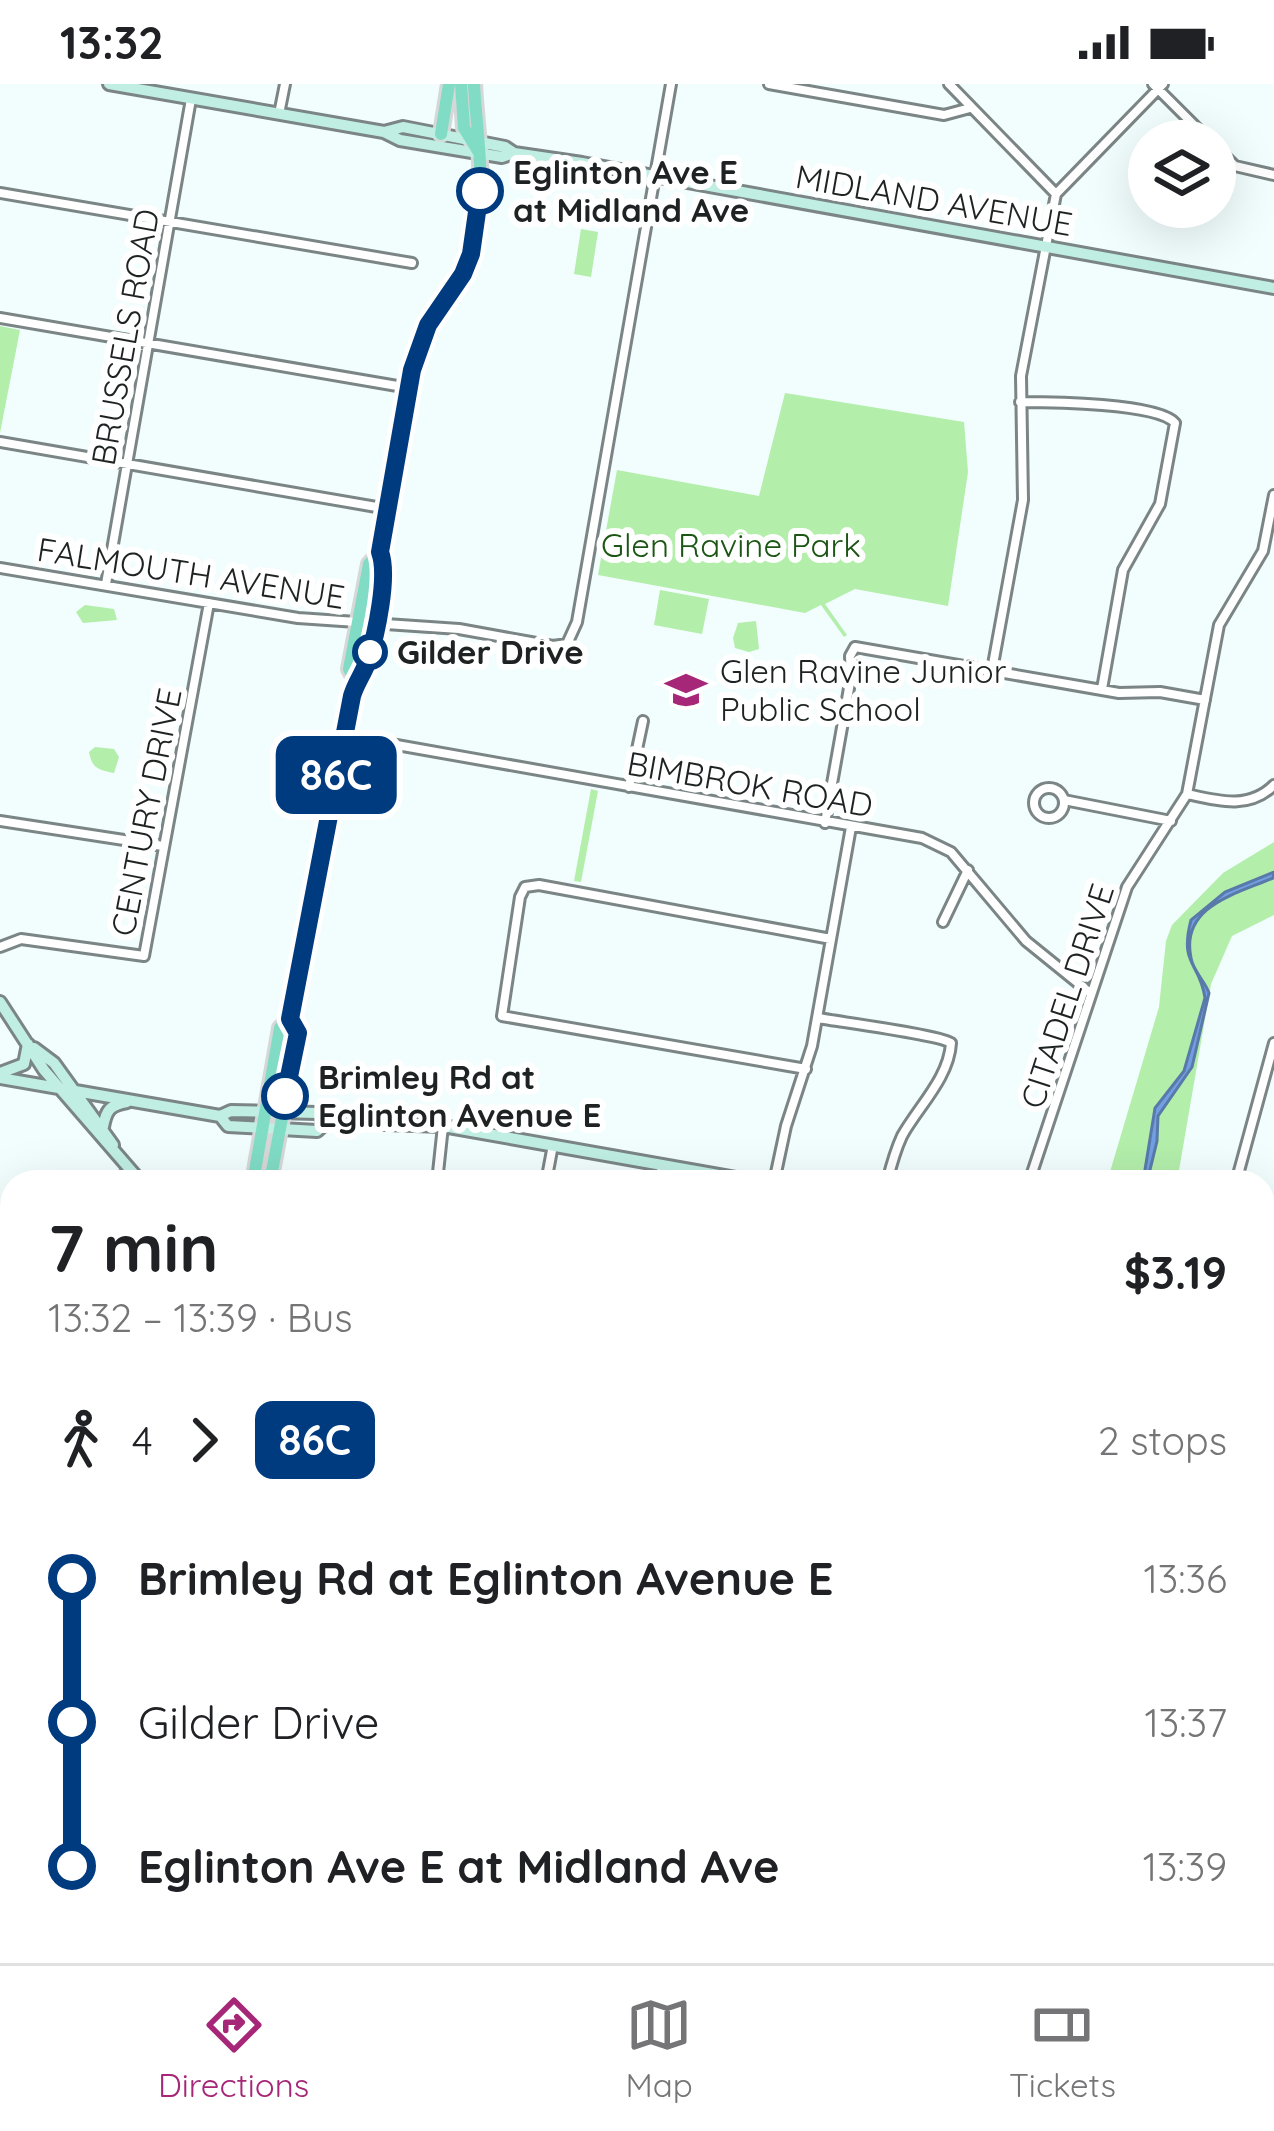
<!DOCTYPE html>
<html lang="en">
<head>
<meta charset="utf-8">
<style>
	:root { --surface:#fff; --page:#f2f2f2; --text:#202124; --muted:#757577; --line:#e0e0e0; --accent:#a62677 }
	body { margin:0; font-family:Quicksand,sans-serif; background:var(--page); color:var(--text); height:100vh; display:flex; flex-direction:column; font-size:45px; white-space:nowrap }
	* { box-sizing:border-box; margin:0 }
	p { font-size:39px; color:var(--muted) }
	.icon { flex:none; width:66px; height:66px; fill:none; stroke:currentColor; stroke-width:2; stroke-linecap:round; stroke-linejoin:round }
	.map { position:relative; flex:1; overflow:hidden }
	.sheet { position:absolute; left:0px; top:1086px; width:1275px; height:795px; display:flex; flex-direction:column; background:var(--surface); border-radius:36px 36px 0 0; box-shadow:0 12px 48px #0002 }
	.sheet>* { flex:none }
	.badge { padding:0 24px; border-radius:18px; font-size:42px; line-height:78px }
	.fabs { position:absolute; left:1128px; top:36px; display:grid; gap:24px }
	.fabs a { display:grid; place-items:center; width:108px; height:108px; border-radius:50%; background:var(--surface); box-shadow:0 12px 48px #0002; font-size:60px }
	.map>.badge { position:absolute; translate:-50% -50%; box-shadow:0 0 0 6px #fff }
	.legs { display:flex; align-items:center; gap:18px; height:132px; padding:0 48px; font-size:39px }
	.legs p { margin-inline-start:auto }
	.overview { display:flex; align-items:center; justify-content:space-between; height:204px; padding:0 48px }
	h1 { font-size:66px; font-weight:700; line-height:90px }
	ul { padding:0 48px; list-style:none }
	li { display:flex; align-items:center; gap:42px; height:144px; font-size:45px }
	li i { display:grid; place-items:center; width:18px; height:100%; margin:0 15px; background:currentColor }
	li i::after { content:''; width:30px; height:30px; margin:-15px; border:9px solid; border-radius:50%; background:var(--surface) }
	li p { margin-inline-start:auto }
	li:first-child i { background:linear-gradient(#0000 50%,currentColor 0) }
	li:last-child i { background:linear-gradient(currentColor 50%,#0000 0) }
	.status { display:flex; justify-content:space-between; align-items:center; height:84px; padding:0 60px; background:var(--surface); direction:ltr }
	.status svg { height:33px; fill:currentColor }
	.dock { display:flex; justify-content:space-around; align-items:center; height:168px; border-top:3px solid var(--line); background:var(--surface); font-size:33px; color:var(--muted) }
	.dock a { display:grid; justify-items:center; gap:6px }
	.dock .selected { color:var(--accent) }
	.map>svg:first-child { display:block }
	.green { fill:#b3eeab }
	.water { fill:#729fe3; stroke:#597aa9; stroke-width:3 }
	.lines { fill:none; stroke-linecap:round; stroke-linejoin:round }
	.river { stroke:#729fe3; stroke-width:14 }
	.street-casing { stroke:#7b8585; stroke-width:14 }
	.secondary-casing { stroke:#7b8585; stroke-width:16 }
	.primary-casing { stroke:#d6d7d7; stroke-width:18 }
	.street { stroke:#fff; stroke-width:8 }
	.secondary { stroke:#c0eee2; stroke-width:10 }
	.primary { stroke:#80dcc5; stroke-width:12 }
	.line-1-casing { stroke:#fff; stroke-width:27 }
	.line-1 { stroke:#003b80; stroke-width:18 }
	.stop-1-dot { fill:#fff; stroke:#003b80; stroke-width:6 }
	.labels { text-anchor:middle; stroke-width:12; stroke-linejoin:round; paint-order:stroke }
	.stop-label { font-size:33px; font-weight:bold; fill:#1e2222; stroke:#fff; text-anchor:start }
	.street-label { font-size:33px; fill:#1e2222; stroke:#fff }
	.park-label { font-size:33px; fill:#1c5615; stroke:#fff }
	.poi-label { font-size:33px; fill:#1e2222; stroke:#fff; text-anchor:start }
</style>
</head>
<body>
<div class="status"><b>13:32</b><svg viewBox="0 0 49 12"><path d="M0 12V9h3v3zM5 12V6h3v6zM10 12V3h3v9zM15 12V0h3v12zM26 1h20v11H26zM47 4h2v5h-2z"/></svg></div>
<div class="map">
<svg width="1274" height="1879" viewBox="0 0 1274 1879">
	<rect width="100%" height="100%" fill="#f2fdfd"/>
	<path class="green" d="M581,145L598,148L591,193L574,190Z
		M0,242L20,246L0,349Z
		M785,309L964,338L968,388L948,522L855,505L825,520L847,551L844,553L821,521L805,529L598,491L617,386L759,412Z
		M660,506L709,515L702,550L654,541Z
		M85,521L114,525L117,536L83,539L76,528Z
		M756,537L759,565L749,568L735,564L733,554L738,539Z
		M95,663L114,665L119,673L114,689C98,686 92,684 89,668Z
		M591,705L598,707L581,798L574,797Z
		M1274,758V831L1232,852L1211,900L1177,1098H1107L1159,923L1166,857L1172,841L1223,789Z
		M1263,1208L1274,1210V1546L1270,1566L1274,1594L1263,1645Z
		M0,1431L12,1433V1493L0,1491Z
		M1111,1869H1196L1192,1879H1104Z"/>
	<path class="water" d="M1274,788L1273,794C1236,810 1180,822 1191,874C1193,887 1205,897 1209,909L1192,983L1158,1032L1157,1057L1147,1098H1143L1155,1024L1184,987L1205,914C1200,878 1179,882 1191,836L1225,808Z"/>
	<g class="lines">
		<path class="river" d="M1170,1879L1176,1869"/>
		<g class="street-casing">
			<path id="street" d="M769,0L944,31L970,24
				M949,0L1056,110
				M1153,0L1210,57
				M279,30L285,0
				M1215,62L1235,82L1274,91
				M0,109L412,179
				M0,234L409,304
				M1020,318C1050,318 1158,319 1175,339L1160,420L1123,486L1102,605
				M0,358L388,425
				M0,484L298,534L459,545L553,562L567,560L577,538L671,0
				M106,500L191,15
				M992,586L1023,416L1021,292L1056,110L1163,0
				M346,652L922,754L951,768L1026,857L1089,908
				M629,703L643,637
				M1034 719a15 15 0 1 1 30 0a15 15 0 1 1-30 0Z
				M1187,710C1218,717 1249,726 1274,701
				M1064,716L1171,737
				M0,737L163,762
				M825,739L851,593L850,572L855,563L1119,609L1160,608L1205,616
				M943,838L968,786
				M0,863L21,855L144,872L209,519
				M818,934C840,938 940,951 951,959C949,994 918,1023 902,1052C895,1067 891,1082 887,1098
				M806,985L502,932L520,813L525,803L539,801L831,855
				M114,1098L130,1086
				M437,1098L443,1042
				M546,1098L553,1061
				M660,1098L662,1081
				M774,1098L786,1042L812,962L851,743
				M1029,1098L1127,803L1187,710L1219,541L1263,467L1274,411
				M1236,1098L1274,959
				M0,1425L12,1427
				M0,1630L12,1632
				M0,1666L12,1668
				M742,1879L750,1869
				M871,1879L883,1872L897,1879
				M1019,1879L1026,1869
				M1264,1879L1274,1855"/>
		</g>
		<g class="secondary-casing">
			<path id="secondary" d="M109,0L384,48L400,56L502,73L514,69L582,79L1274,204
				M384,48L403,43L505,63L514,69
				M0,918L44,986L141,1098
				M34,964L54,979L113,1061
				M0,989L24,980L28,960
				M0,994L220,1032L228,1042L317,1047L327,1038
				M220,1032L231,1027L317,1029L327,1038L443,1042L758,1098
				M103,1043C106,1026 110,1021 127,1018
				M1263,1189L1274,1191
				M1182,1869L1197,1879
				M372,1879L373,1869"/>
		</g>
		<g class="primary-casing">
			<path id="primary" d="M461,0L464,44L478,67
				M441,50L449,0
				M356,598L349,585L369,480L380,468
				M253,1098L280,944L290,935L353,612C356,598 364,589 368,576C376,551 389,491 380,468C392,406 397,339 415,278C425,244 447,221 463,190C493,133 477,61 474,0
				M270,1098L298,949L290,935
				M118,1879L120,1869"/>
		</g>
		<use href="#street" class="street"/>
		<use href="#secondary" class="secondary"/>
		<use href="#primary" class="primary"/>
	</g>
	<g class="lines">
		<g class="line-1-casing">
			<path id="line-1" d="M285,1012L298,949L290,935L352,612C356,598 364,589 368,576C376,551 389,492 380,468L412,286L428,241L463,190L471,170L480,107"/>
		</g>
		<use href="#line-1" class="line-1"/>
	</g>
	<defs>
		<g id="school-bare" transform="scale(3.24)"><path d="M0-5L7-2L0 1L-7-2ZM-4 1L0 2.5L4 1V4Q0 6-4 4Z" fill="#a62677" stroke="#fff" stroke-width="2.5" paint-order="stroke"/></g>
	</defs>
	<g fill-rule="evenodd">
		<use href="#school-bare" x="686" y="606"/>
	</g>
	<g class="stop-1-dot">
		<circle cx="480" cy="107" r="21"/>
		<circle cx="370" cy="568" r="15"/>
		<circle cx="285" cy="1012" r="21"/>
	</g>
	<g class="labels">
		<g class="stop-label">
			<text x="513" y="100">Eglinton Ave E<tspan x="513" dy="38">at Midland Ave</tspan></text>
			<text x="397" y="580">Gilder Drive</text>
			<text x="318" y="1005">Brimley Rd at<tspan x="318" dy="38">Eglinton Avenue E</tspan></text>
		</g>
		<g class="street-label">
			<text transform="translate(934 116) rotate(10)" y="12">MIDLAND AVENUE</text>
			<text transform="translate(125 253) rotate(-80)" y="12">BRUSSELS ROAD</text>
			<text transform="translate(191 489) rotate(9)" y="12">FALMOUTH AVENUE</text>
			<text transform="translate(750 700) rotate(10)" y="12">BIMBROK ROAD</text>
			<text transform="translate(146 728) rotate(-79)" y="12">CENTURY DRIVE</text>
			<text transform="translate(1067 912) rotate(-72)" y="12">CITADEL DRIVE</text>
		</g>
		<g class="park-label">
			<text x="731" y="473">Glen Ravine Park</text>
		</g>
		<g class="poi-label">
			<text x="720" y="599">Glen Ravine Junior<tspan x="720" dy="38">Public School</tspan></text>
		</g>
	</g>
</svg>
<div class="fabs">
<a><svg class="icon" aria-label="layers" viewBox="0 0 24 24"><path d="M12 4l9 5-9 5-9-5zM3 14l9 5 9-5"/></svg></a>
</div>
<b class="badge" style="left:336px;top:691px;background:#003b80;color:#fff">86C</b>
<section class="sheet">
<div class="overview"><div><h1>7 min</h1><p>13:32 – 13:39 · Bus</p></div><b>$3.19</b></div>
<div class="legs"><svg class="icon" aria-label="walk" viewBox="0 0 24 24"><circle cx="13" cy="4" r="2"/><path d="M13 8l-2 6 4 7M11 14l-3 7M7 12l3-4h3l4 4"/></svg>4<svg class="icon" aria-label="forward" viewBox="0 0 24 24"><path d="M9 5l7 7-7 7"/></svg><b class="badge" style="background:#003b80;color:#fff">86C</b><p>2 stops</p></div>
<ul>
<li><i style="color:#003b80"></i><b>Brimley Rd at Eglinton Avenue E</b><p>13:36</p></li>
<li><i style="color:#003b80"></i><span>Gilder Drive</span><p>13:37</p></li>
<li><i style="color:#003b80"></i><b>Eglinton Ave E at Midland Ave</b><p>13:39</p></li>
</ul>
</section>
</div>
<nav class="dock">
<a class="selected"><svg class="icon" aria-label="directions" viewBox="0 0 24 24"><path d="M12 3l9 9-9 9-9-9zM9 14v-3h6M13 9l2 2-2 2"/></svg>Directions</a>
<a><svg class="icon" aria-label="map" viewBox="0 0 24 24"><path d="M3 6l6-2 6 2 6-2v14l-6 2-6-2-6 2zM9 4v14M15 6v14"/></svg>Map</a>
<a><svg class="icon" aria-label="tickets" viewBox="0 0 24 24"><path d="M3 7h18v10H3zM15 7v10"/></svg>Tickets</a>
</nav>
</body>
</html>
